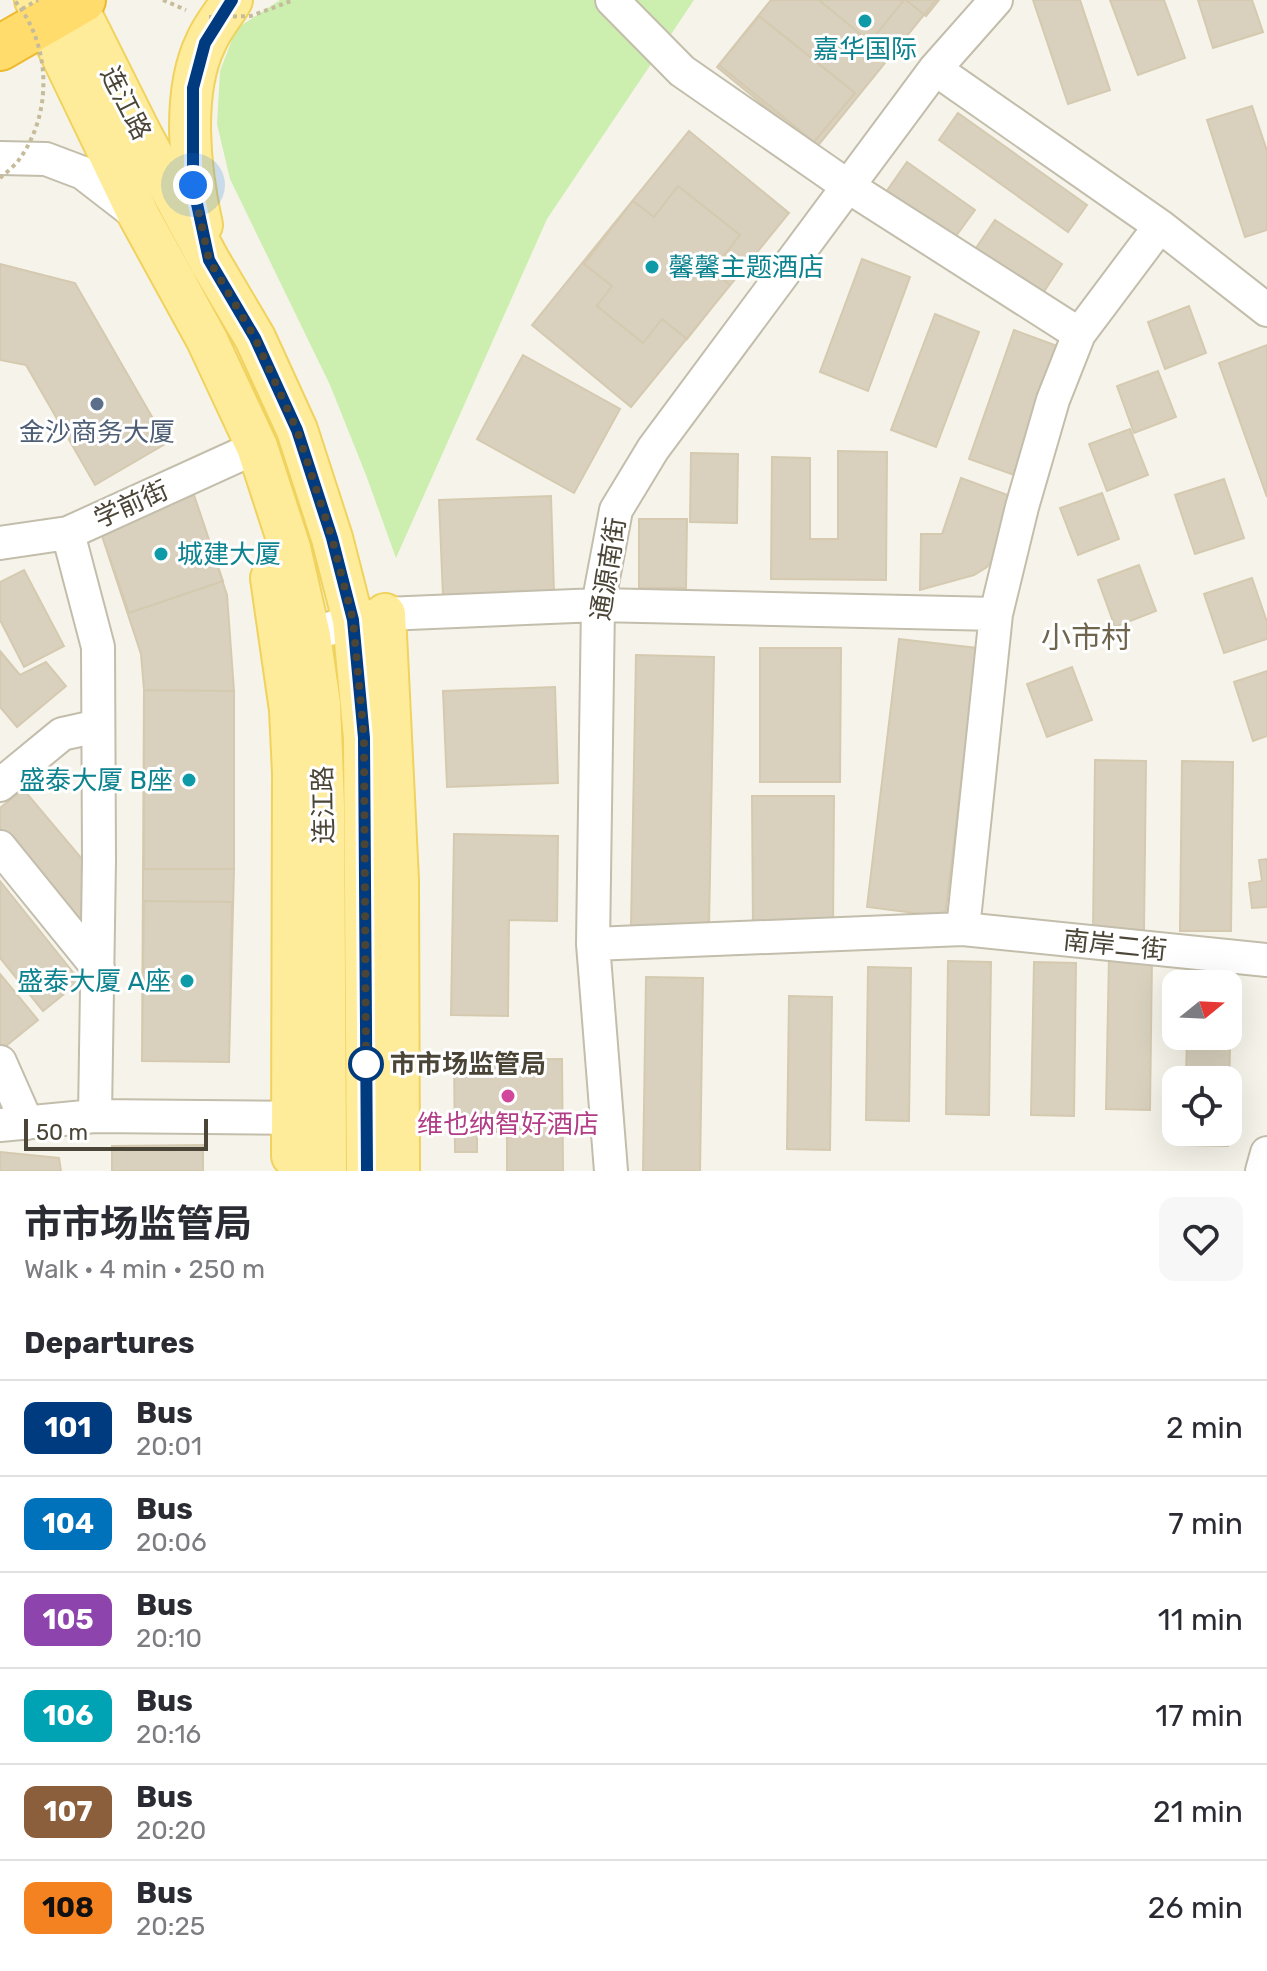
<!DOCTYPE html>
<html lang="en">
<head>
<meta charset="utf-8">
<style>
	:root { --surface:#fff; --page:#f7f7f7; --text:#2b2b33; --muted:#7c7c81; --line:#e1e1e2 }
	body { margin:0; font-family:Rubik,"Noto Sans SC",sans-serif; background:var(--page); color:var(--text); height:100vh; display:flex; flex-direction:column; font-size:30px; white-space:nowrap }
	* { box-sizing:border-box; margin:0 }
	p { font-size:26px; color:var(--muted) }
	.icon { flex:none; width:44px; height:44px; fill:none; stroke:currentColor; stroke-width:2; stroke-linecap:round; stroke-linejoin:round }
	.map { position:relative; height:1171px; overflow:hidden }
	.side { display:flex; flex-direction:column; background:var(--surface); flex:1 }
	.side>* { flex:none }
	.badge { padding:0 16px; border-radius:12px; font-size:28px; line-height:52px }
	.needle { width:52px; rotate:72deg }
	.fabs { position:absolute; left:1162px; top:970px; display:grid; gap:16px }
	.fabs a { display:grid; place-items:center; width:80px; height:80px; border-radius:16px; background:var(--surface); box-shadow:0 8px 32px #0002; font-size:40px }
	.scale { position:absolute; left:24px; bottom:20px; width:184px; box-sizing:border-box; padding-left:8px; border:4px solid #4b4537; border-top:0; font-size:22px; line-height:28px; white-space:nowrap; color:#4b4537; -webkit-text-stroke:6px #fff; paint-order:stroke }
	.you { position:absolute; width:40px; height:40px; margin:-20px; border:6px solid #fff; border-radius:50%; background:#1a73e8; box-shadow:0 0 0 12px #1a73e833 }
	.map>.badge { position:absolute; translate:-50% -50%; box-shadow:0 0 0 4px #fff }
	h2 { padding:0 24px; font-size:30px; line-height:72px }
	.round { display:grid; place-items:center; flex:none; width:84px; height:84px; border-radius:16px; background:var(--page) }
	.headline { display:flex; align-items:center; justify-content:space-between; height:136px; padding:0 24px }
	h1 { font-size:38px; font-weight:700; line-height:60px }
	ul { padding:0; list-style:none }
	li { display:flex; align-items:center; gap:24px; height:96px; padding:0 24px; border-top:2px solid var(--line) }
	li div { flex:1 }
	li b { display:block; font-size:30px }
	li em { font-style:normal }
	li .badge { min-width:88px; font-weight:700; text-align:center }
	.map>svg:first-child { display:block }
	.green { fill:#cceeaf }
	.building { fill:#d9d1be; stroke:#d5cab0; stroke-width:2 }
	.lines { fill:none; stroke-linecap:round; stroke-linejoin:round }
	.minor-casing { stroke:#c3bdab; stroke-width:36 }
	.major-casing { stroke:#f0d25e; stroke-width:44 }
	.highway-casing { stroke:#eeb92d; stroke-width:48 }
	.path { stroke:#c6bb9b; stroke-width:4; stroke-dasharray:4 4; stroke-linecap:butt }
	.minor { stroke:#fff; stroke-width:32 }
	.major { stroke:#ffec9a; stroke-width:40 }
	.highway { stroke:#ffdc6c; stroke-width:44 }
	.path-bridge { stroke:#c6bb9b; stroke-width:4; stroke-dasharray:4 4; stroke-linecap:butt }
	.line-casing { stroke:#fff; stroke-width:18 }
	.line { stroke:#003b80; stroke-width:12 }
	.walk { stroke:#4b4537; stroke-width:8; stroke-dasharray:0 14.4 }
	.culture-dot { fill:#0f9aa8; stroke:#fff; stroke-width:3 }
	.service-dot { fill:#5c6f8a; stroke:#fff; stroke-width:3 }
	.stop-dot { fill:#fff; stroke:#003b80; stroke-width:4 }
	.hotel-dot { fill:#d1479c; stroke:#fff; stroke-width:3 }
	.labels { text-anchor:middle; stroke-width:6; stroke-linejoin:round; paint-order:stroke }
	.culture-label { font-size:26px; fill:#0d838f; stroke:#fff; text-anchor:start }
	.street-label { font-size:26px; fill:#4b4537; stroke:#fff }
	.service-label { font-size:26px; fill:#4e5e75; stroke:#fff }
	.stop-label { font-size:26px; font-weight:bold; fill:#4b4537; stroke:#fff; text-anchor:start }
	.hotel-label { font-size:26px; fill:#b23c85; stroke:#fff }
	.quarter-label { font-size:30px; fill:#6f654d; stroke:#fff }
</style>
</head>
<body>
<div class="map">
<svg width="1267" height="1171" viewBox="0 0 1267 1171">
	<rect width="100%" height="100%" fill="#f6f4ea"/>
	<path class="green" d="M280,0H694L547,219L396,558L366,475L330,385L230,179L217,124L220,71L236,29Z"/>
	<path class="building" d="M771,0H936L816,148L717,67Z
		M819,0H904L870,42Z
		M906,0H939L926,16Z
		M1033,0H1080L1110,90L1068,104Z
		M1110,0H1164L1185,58L1138,75Z
		M1198,0H1252L1263,32L1213,48Z
		M759,16L855,93L814,142L719,65Z
		M1252,106L1267,151V230L1245,237L1207,120Z
		M958,113L1087,205L1068,232L939,140Z
		M689,131L789,213L631,407L532,325Z
		M907,162L975,210L953,240L886,192Z
		M678,186L740,235L712,271L730,285L687,339L662,319L643,343L597,306L612,286L584,264L633,201L654,217Z
		M995,220L1062,264L1043,293L976,248Z
		M862,259L910,277L868,391L820,372Z
		M0,264L75,283L167,443L95,485L26,365L0,360Z
		M1189,306L1206,353L1165,369L1148,322Z
		M935,314L979,332L936,447L891,430Z
		M1014,330L1063,348L1017,476L969,459Z
		M1267,345V497L1219,363Z
		M523,355L620,409L574,493L477,439Z
		M1158,371L1176,417L1134,433L1117,386Z
		M1130,429L1148,475L1107,491L1089,444Z
		M838,451L887,452L886,580L771,579L772,457L810,458V539H838Z
		M691,453L738,454L737,523L690,522Z
		M961,478L1016,498L996,555L987,567L974,575L920,590L921,534H942Z
		M1224,479L1244,538L1195,554L1175,495Z
		M1102,493L1119,539L1078,555L1060,508Z
		M194,495L227,595L234,691V869L229,1062L142,1061L144,690L141,654L99,527Z
		M194,495L223,581L129,613L99,527Z
		M551,496L554,592L443,596L439,500Z
		M639,519H687L686,588H639Z
		M1139,565L1156,611L1115,627L1098,580Z
		M24,570L64,646L24,667L0,620V582Z
		M1252,578L1267,622V639L1224,653L1204,594Z
		M899,639L977,648L945,917L867,907Z
		M760,648H841L840,782H760Z
		M0,651L20,675L46,662L66,686L17,727L0,707Z
		M636,655L714,657L709,928L631,926Z
		M1072,667L1092,720L1047,737L1027,684Z
		M1267,671V736L1253,741L1234,682Z
		M555,687L558,783L447,787L443,691Z
		M144,690L234,691V869H144Z
		M1095,760L1146,761L1144,931L1093,930Z
		M1182,761L1233,762L1231,931H1180Z
		M23,789L88,866L82,934L0,834V808Z
		M752,796H834L833,931L753,930Z
		M454,834L558,836L557,921L509,920L508,1016L451,1015Z
		M1267,859V907L1252,908L1249,883L1262,881L1259,860Z
		M0,881L80,981L43,1011L0,958Z
		M144,901L232,902L229,1062L142,1061Z
		M1109,956L1152,957L1150,1110L1106,1109Z
		M948,961L991,962L989,1115L946,1114Z
		M1034,962L1076,963L1074,1116L1031,1115Z
		M868,967L911,968L909,1121L866,1120Z
		M0,974L38,1020L1,1050L0,1049Z
		M646,977L703,978L700,1171H643Z
		M1228,993H1231L1228,1146L1186,1145V1132H1228V1080H1186L1187,1036H1228Z
		M789,996L832,997L830,1150L787,1149Z
		M562,1059L563,1171H507V1132H477V1152H455L454,1060Z
		M203,1145V1171H112V1146Z
		M0,1152L59,1158L61,1171H0Z"/>
	<g class="lines">
		<g class="minor-casing">
			<path id="minor" d="M612,0L682,71L849,187L1079,334
				M935,69L1160,226L1267,310
				M0,158L46,159L83,173L136,214
				M68,533L98,647L99,860L95,1116
				M0,543L68,533L257,447
				M310,636L353,620L385,614L598,605L996,614
				M0,785L62,734L98,726
				M0,847L98,968
				M963,929L996,614L1022,507L1053,400L1079,334L1160,226
				M593,944L963,929L1267,960
				M0,1062L27,1123
				M0,1125L95,1116L316,1118
				M611,1171L593,944L598,605L616,510L653,449L935,69L996,0
				M1262,1171L1267,1153"/>
		</g>
		<g class="major-casing">
			<path id="major" d="M35,0L139,216L207,340L257,447L290,548L310,636L320,704L324,805L326,1171
				M74,0L140,132L209,260L255,338L297,430L332,538L353,620L364,738L367,1171
				M202,225C190,172 181,93 206,42C212,27 224,14 232,0
				M271,578L290,710L293,773L292,1156
				M385,614L398,880L399,1171"/>
		</g>
		<g class="highway-casing">
			<path id="highway" d="M0,48L83,0"/>
		</g>
		<path class="path" d="M163,0L186,10"/>
		<use href="#minor" class="minor"/>
		<use href="#major" class="major"/>
		<use href="#highway" class="highway"/>
		<path class="path-bridge" d="M22,9L38,0
			M209,17L251,16L291,1
			M0,178C6,173 13,167 18,161C53,115 52,44 14,0"/>
	</g>
	<g class="lines">
		<g class="line-casing">
			<path id="line" d="M232,0L205,43L193,88V185L209,260L255,338L297,430L332,538L353,620L364,738L367,1171"/>
		</g>
		<use href="#line" class="line"/>
		<path class="walk" d="M193,185L209,260L255,338L297,430L332,538L353,620L364,738L366,1069V1064"/>
	</g>
	<g class="culture-dot">
		<circle cx="865" cy="21" r="8"/>
		<circle cx="652" cy="267" r="8"/>
		<circle cx="161" cy="554" r="8"/>
		<circle cx="189" cy="780" r="8"/>
		<circle cx="187" cy="981" r="8"/>
	</g>
	<circle class="service-dot" cx="97" cy="404" r="8"/>
	<circle class="stop-dot" cx="366" cy="1064" r="16"/>
	<circle class="hotel-dot" cx="508" cy="1096" r="8"/>
	<g class="labels">
		<g class="culture-label">
			<text x="865" y="58" text-anchor="middle">嘉华国际</text>
			<text x="668" y="276">馨馨主题酒店</text>
			<text x="177" y="563">城建大厦</text>
			<text x="173" y="789" text-anchor="end">盛泰大厦 B座</text>
			<text x="171" y="990" text-anchor="end">盛泰大厦 A座</text>
		</g>
		<g class="street-label">
			<text transform="translate(126 103) rotate(63)" y="9">连江路</text>
			<text transform="translate(131 504) rotate(-24)" y="9">学前街</text>
			<text transform="translate(608 569) rotate(-81)" y="9">通源南街</text>
			<text transform="translate(323 805) rotate(-91)" y="9">连江路</text>
			<text transform="translate(1115 945) rotate(6)" y="9">南岸二街</text>
		</g>
		<g class="service-label">
			<text x="97" y="441">金沙商务大厦</text>
		</g>
		<g class="stop-label">
			<text x="390" y="1073">市市场监管局</text>
		</g>
		<g class="hotel-label">
			<text x="508" y="1133">维也纳智好酒店</text>
		</g>
		<g class="quarter-label">
			<text x="1086" y="648">小市村</text>
		</g>
	</g>
</svg>
<div class="fabs">
<a><svg class="needle" viewBox="-14 -14 28 28"><path d="M0-13l5 13h-10z" fill="#e53935"/><path d="M0 13l5-13h-10z" fill="#7c7c81"/></svg></a>
<a><svg class="icon" aria-label="locate" viewBox="0 0 24 24"><circle cx="12" cy="12" r="6"/><path d="M12 2v4M12 18v4M2 12h4M18 12h4"/></svg></a>
</div>
<div class="scale">50 m</div>
<div class="you" style="left:193px;top:185px"></div>
</div>
<section class="side">
<div class="headline"><div><h1>市市场监管局</h1><p>Walk · 4 min · 250 m</p></div><a class="round"><svg class="icon" aria-label="heart" viewBox="0 0 24 24"><path d="M12 20l-8-8c-3-5 5-10 8-4 3-6 11-1 8 4z"/></svg></a></div>
<h2>Departures</h2>
<ul>
<li><span class="badge" style="background:#003b80;color:#fff">101</span><div><b>Bus</b><p>20:01</p></div><em>2 min</em></li>
<li><span class="badge" style="background:#0072bc;color:#fff">104</span><div><b>Bus</b><p>20:06</p></div><em>7 min</em></li>
<li><span class="badge" style="background:#8e44ad;color:#fff">105</span><div><b>Bus</b><p>20:10</p></div><em>11 min</em></li>
<li><span class="badge" style="background:#00a3b4;color:#fff">106</span><div><b>Bus</b><p>20:16</p></div><em>17 min</em></li>
<li><span class="badge" style="background:#8b5e3c;color:#fff">107</span><div><b>Bus</b><p>20:20</p></div><em>21 min</em></li>
<li><span class="badge" style="background:#f58220;color:#111">108</span><div><b>Bus</b><p>20:25</p></div><em>26 min</em></li>
</ul>
</section>
</body>
</html>
